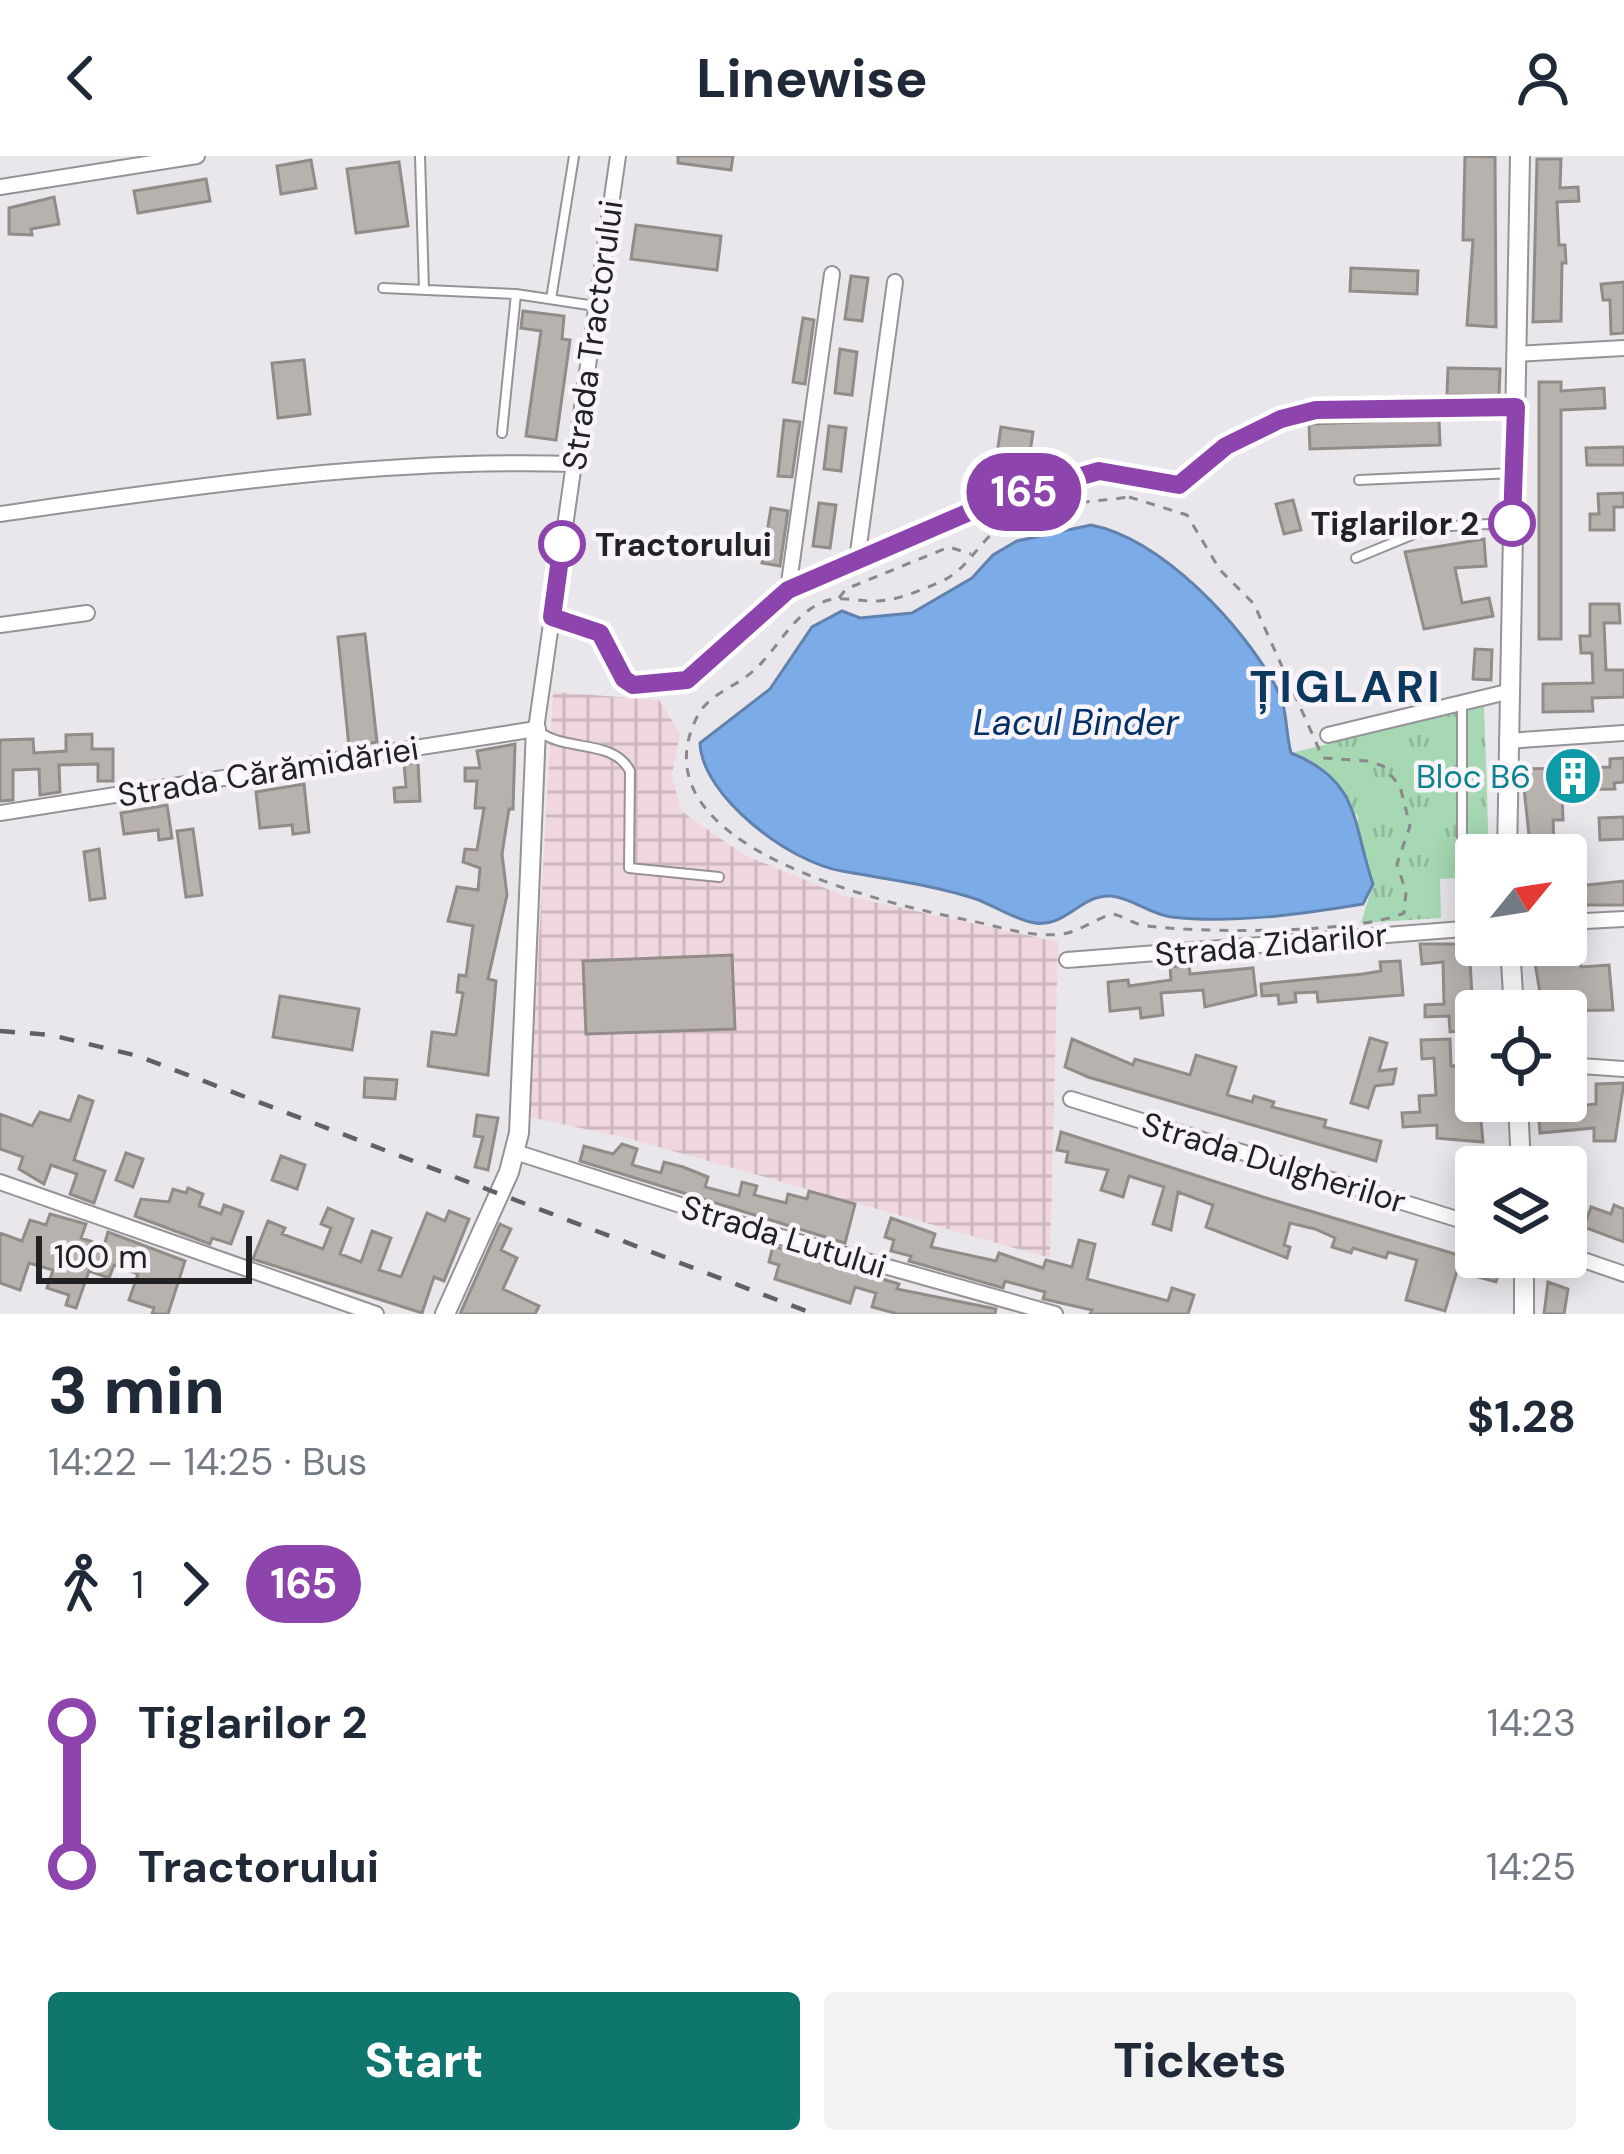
<!DOCTYPE html>
<html lang="en">
<head>
<meta charset="utf-8">
<style>
	:root { --surface:#fff; --page:#f2f2f3; --text:#1f2937; --muted:#747a83; --accent:#0f766e }
	body { margin:0; font-family:"DM Sans",sans-serif; background:var(--page); color:var(--text); height:100vh; display:flex; flex-direction:column; font-size:45px; white-space:nowrap }
	* { box-sizing:border-box; margin:0 }
	p { font-size:39px; color:var(--muted) }
	.icon { flex:none; width:66px; height:66px; fill:none; stroke:currentColor; stroke-width:2; stroke-linecap:round; stroke-linejoin:round }
	.map { position:relative; height:1158px; overflow:hidden }
	.details { display:flex; flex-direction:column; background:var(--surface); flex:1 }
	.details>* { flex:none }
	.badge { padding:0 24px; border-radius:39px; font-size:42px; line-height:78px }
	.needle { width:78px; rotate:60deg }
	.fabs { position:absolute; left:1455px; top:678px; display:grid; gap:24px }
	.fabs a { display:grid; place-items:center; width:132px; height:132px; border-radius:12px; background:var(--surface); box-shadow:0 6px 30px #0003; font-size:60px }
	.scale { position:absolute; left:36px; bottom:30px; width:216px; box-sizing:border-box; padding-left:12px; border:6px solid #222123; border-top:0; font-size:33px; line-height:42px; white-space:nowrap; color:#222123; -webkit-text-stroke:9px #f8f4fa; paint-order:stroke }
	.map>.badge { position:absolute; translate:-50% -50%; box-shadow:0 0 0 6px #fff }
	.legs { display:flex; align-items:center; gap:18px; height:132px; padding:0 48px; font-size:39px }
	.legs p { margin-inline-start:auto }
	.overview { display:flex; align-items:center; justify-content:space-between; height:204px; padding:0 48px }
	h1 { font-size:66px; font-weight:800; line-height:90px }
	.primary-button { display:flex; gap:24px; margin-top:auto; padding:24px 48px }
	.primary-button a { flex:1; height:138px; border-radius:12px; background:var(--accent); color:#fff; font-size:48px; font-weight:800; line-height:138px; text-align:center }
	.primary-button a+a { background:var(--page); color:var(--text) }
	ul { padding:0 48px; list-style:none }
	li { display:flex; align-items:center; gap:42px; height:144px; font-size:45px }
	li i { display:grid; place-items:center; width:18px; height:100%; margin:0 15px; background:currentColor }
	li i::after { content:''; width:30px; height:30px; margin:-15px; border:9px solid; border-radius:50%; background:var(--surface) }
	li p { margin-inline-start:auto }
	li:first-child i { background:linear-gradient(#0000 50%,currentColor 0) }
	li:last-child i { background:linear-gradient(currentColor 50%,#0000 0) }
	header { display:flex; justify-content:space-between; align-items:center; height:156px; padding:0 48px; background:var(--surface); font-size:54px; font-weight:800 }
	.map>svg:first-child { display:block }
	.industrial { fill:url(#industrial-grid) }
	.park { fill:url(#park-tufts) }
	.water { fill:#7cace8; stroke:#6182ad; stroke-width:3 }
	.building { fill:#b8b2ae; stroke:#928c88; stroke-width:3 }
	.lines { fill:none; stroke-linecap:round; stroke-linejoin:round }
	.service-casing { stroke:#969297; stroke-width:12 }
	.minor-casing { stroke:#969297; stroke-width:18 }
	.tertiary-casing { stroke:#969297; stroke-width:22 }
	.path { stroke:#8a888b; stroke-width:3; stroke-dasharray:9 9; stroke-linecap:butt }
	.service { stroke:#fff; stroke-width:8 }
	.minor { stroke:#fff; stroke-width:14 }
	.tertiary { stroke:#fff; stroke-width:18 }
	.rail { stroke:#616063; stroke-width:4.5; stroke-dasharray:15 15; stroke-linecap:butt }
	.line-1-casing { stroke:#fff; stroke-width:27 }
	.line-1 { stroke:#8e44ad; stroke-width:18 }
	.stop-1-dot { fill:#fff; stroke:#8e44ad; stroke-width:6 }
	.labels { text-anchor:middle; stroke-width:9; stroke-linejoin:round; paint-order:stroke }
	.street-label { font-size:33px; fill:#222123; stroke:#f8f4fa }
	.stop-label { font-size:33px; font-weight:bold; fill:#222123; stroke:#f8f4fa; text-anchor:end }
	.culture-label { font-size:33px; fill:#0d838f; stroke:#f8f4fa; text-anchor:end }
	.water-label { font-size:36px; font-style:italic; fill:#003065; stroke:#f8f4fa }
	.district-label { font-size:45px; font-weight:bold; letter-spacing:3px; fill:#0c385d; stroke:#f8f4fa }
</style>
</head>
<body>
<header><svg class="icon" aria-label="back" viewBox="0 0 24 24"><path d="M15 5l-7 7 7 7"/></svg>Linewise<svg class="icon" aria-label="person" viewBox="0 0 24 24"><circle cx="12" cy="8" r="4"/><path d="M4 21q1-7 8-7t8 7"/></svg></header>
<div class="map">
<svg width="1624" height="1158" viewBox="0 0 1624 1158">
	<defs>
		<pattern id="industrial-grid" width="8" height="8" patternUnits="userSpaceOnUse" patternTransform="scale(3)"><rect width="8" height="8" fill="#f0d7df"/><path d="M0 4h8M4 0v8" fill="none" stroke="#ceb8bf"/></pattern>
		<pattern id="park-tufts" width="24" height="20" patternUnits="userSpaceOnUse" patternTransform="scale(3)"><rect width="24" height="20" fill="#a6d8b3"/><path d="M3 7l-1-3M5 7V3M7 7l1-3M15 17l-1-3M17 17v-4M19 17l1-3" fill="none" stroke="#8fb99a"/></pattern>
	</defs>
	<rect width="100%" height="100%" fill="#eae7ec"/>
	<path class="industrial" d="M553,536L659,544L680,578L672,619L681,655L744,699L842,739L1058,786L1050,1102L627,982L529,961Z"/>
	<path class="park" d="M1484,550L1489,699H1476V721L1440,723L1441,762L1361,767L1373,728L1357,684L1358,660L1291,597Z"/>
	<path class="water" d="M1091,369C1162,383 1244,470 1277,533C1288,554 1285,575 1291,597C1361,625 1352,667 1373,728L1363,748C1303,758 1232,768 1171,761C1150,758 1132,742 1111,740C1081,738 1065,772 1035,767C1015,764 995,750 976,743C933,729 886,723 842,715C791,707 702,641 700,587L770,533L812,471L842,455L860,462L912,457L972,422L993,399L1017,385Z"/>
	<path class="building" d="M678,0H733L731,14L678,7Z
		M1465,0L1495,1L1496,171L1467,169L1473,84H1463Z
		M1537,3H1561L1560,32L1578,31L1579,45L1557,46L1559,89H1565L1566,107H1562L1561,165L1533,166Z
		M311,4L316,32L281,38L277,10Z
		M399,6L408,70L356,77L347,13Z
		M206,23L210,45L138,57L134,35Z
		M54,41L59,68L31,73L32,79L9,78V52Z
		M636,69L721,80L717,114L631,103Z
		M1351,112L1418,115L1417,138L1350,135Z
		M851,120L868,122L862,165L845,163Z
		M1624,126V177L1611,178L1610,144H1603L1601,128Z
		M523,155L564,160L562,183L570,184L556,284L526,280L541,175L521,172Z
		M803,162L814,164L805,228L793,226Z
		M840,193L857,196L852,239L835,237Z
		M304,204L310,258L278,262L272,207Z
		M1448,212L1500,213L1499,240L1447,239Z
		M1539,226H1561V235L1604,232L1605,252L1561,254V483H1539Z
		M1439,263L1440,289L1310,293L1309,268Z
		M784,264L800,266L792,321L778,320Z
		M829,270L846,272L841,315L824,313Z
		M1001,271L1033,276L1027,317L995,312Z
		M1624,291V309H1587L1586,292Z
		M1624,337V351H1614V374H1590V358H1599L1598,338Z
		M1293,344L1301,374L1284,378L1276,348Z
		M819,347L836,349L830,392L813,390Z
		M771,352L788,355L780,410L762,407Z
		M1484,383L1486,410L1455,412L1462,447L1489,442L1493,460L1424,473L1405,396Z
		M1590,448H1619L1620,467H1604L1606,514H1624V541L1592,542L1593,555L1543,556V528L1593,527L1592,497H1581L1580,480H1590Z
		M365,478L377,586L349,591L338,481Z
		M1475,493L1492,494L1491,524L1473,523Z
		M92,578V593H113V625H98V608L59,609L60,636L40,639L39,613L13,614V644L0,645V584L33,583L34,597L66,595V579Z
		M515,588L513,653H509L502,698L507,739L488,823L496,825L488,919L428,910L432,876L456,879L463,837L457,836L459,819L466,820L473,770L448,765L457,731L478,734L480,712L463,706L465,693L477,694L484,652H475L477,625H465V612H480L477,595Z
		M1624,602V626L1614,627L1615,633L1562,634L1563,664H1553L1554,688L1530,689L1522,613L1610,611V603Z
		M404,607H418L420,645L395,646L394,632L406,631Z
		M304,628L309,676L293,678L292,669L260,672L256,636Z
		M167,649L172,682L159,684L158,674L124,678L121,657Z
		M1624,661V683L1600,684L1599,662Z
		M193,673L202,739L186,741L177,675Z
		M99,693L105,742L90,744L84,696Z
		M1577,713L1578,730L1624,725V749H1566V714Z
		M1579,778L1581,811L1609,809L1613,854L1543,855L1532,789H1566V779Z
		M1420,788H1469L1474,874L1450,876L1449,860L1425,861V849L1444,848L1443,806L1422,808Z
		M732,799L735,873L586,878L583,805Z
		M1400,805L1403,839L1318,846L1317,836L1295,837L1296,846L1279,848L1278,839L1262,840L1261,828L1363,818L1381,815L1380,806Z
		M1189,809L1190,818L1253,812L1256,839L1205,851L1203,834L1161,837L1163,859L1141,862L1140,852L1110,855L1108,826L1128,824L1129,830L1171,824L1170,811Z
		M280,840L359,853L352,894L273,881Z
		M1370,882L1387,887L1379,915L1396,913L1393,928L1375,930L1368,952L1351,947Z
		M1072,883L1133,909L1135,903L1190,919L1196,899L1236,911L1227,939L1252,946L1254,940L1274,946L1272,951L1326,964L1324,971L1381,985L1376,1005L1088,921L1065,911Z
		M1450,883L1451,910L1476,909L1483,986L1437,982V969L1403,971L1402,957L1420,956L1419,940L1436,939L1434,902L1422,903L1421,884Z
		M365,922L397,924L395,943L364,941Z
		M1624,927L1615,985H1594V972L1540,977L1538,953L1549,952V945H1566L1567,951L1596,948V928Z
		M79,940L93,945L74,1004L105,1015L94,1047L70,1038L77,1018L51,1009L44,1028L19,1013L23,1001L0,993V958L32,970L40,956L70,965Z
		M477,959L498,962L488,1014L475,1011L483,981L474,980Z
		M1061,976L1263,1041L1472,1103L1473,1098L1502,1106L1496,1126L1457,1115L1445,1155L1406,1144L1417,1104L1388,1096L1386,1102L1353,1092L1351,1097L1332,1091L1335,1082L1315,1073L1290,1067L1284,1089L1290,1091L1287,1102L1206,1071L1213,1049L1178,1036L1171,1074L1153,1068L1164,1031L1129,1020L1123,1041L1101,1034L1108,1014L1066,1006L1068,996L1057,994Z
		M622,988L637,993L632,1009L661,1017L664,1006L683,1011L708,1021L705,1031L739,1040L742,1026L757,1030L754,1039L786,1047L788,1038L807,1043L809,1035L855,1048L845,1087L580,1005L584,990L613,998Z
		M126,997L143,1003L133,1031L116,1024Z
		M281,1000L305,1009L297,1033L272,1024Z
		M188,1032L203,1038L199,1050L221,1058L224,1049L243,1056L231,1088L212,1082L210,1088L135,1060L141,1043L169,1046L173,1033L186,1037Z
		M1614,1049L1624,1053V1086L1584,1071L1591,1051L1611,1058Z
		M328,1052L353,1063L340,1098L361,1106L372,1075L391,1082L379,1114L401,1121L427,1057L445,1065L449,1055L469,1063L444,1125L434,1121L422,1157L253,1103L268,1065L285,1072L282,1078L323,1093L331,1072L321,1068Z
		M50,1058L86,1068L81,1082L104,1090L108,1076L185,1105L168,1158H152L154,1152L129,1144L138,1118L114,1109L109,1122L89,1115L76,1152L66,1149L69,1139L47,1132L53,1114L29,1107L20,1134L0,1127V1077L22,1085L30,1064L46,1069Z
		M891,1062L935,1078L931,1091L996,1105L999,1097L1043,1112L1046,1104L1072,1111L1079,1084L1095,1088L1087,1123L1168,1145L1172,1132L1194,1139L1188,1158H1090L1092,1154L1043,1143L1045,1136L1005,1125L1003,1132L909,1105L911,1100L891,1095L894,1084L885,1081Z
		M500,1068L511,1073L501,1094L517,1102L503,1133L539,1150L535,1158H460Z
		M773,1090L899,1128L897,1133L996,1153L995,1158H898L872,1151L876,1137L855,1131L850,1147L775,1123L779,1109L769,1106Z
		M1548,1126L1568,1133L1564,1158H1544Z"/>
	<g class="lines">
		<g class="service-casing">
			<path id="service" d="M420,0L424,134
				M383,132L516,138L595,150
				M551,143L574,0
				M502,277L516,138
				M1359,324L1514,317
				M1356,402L1431,371L1509,367
				M1462,549V681L1472,693L1506,699
				M537,574C565,597 613,582 630,615L629,712L719,721"/>
		</g>
		<g class="minor-casing">
			<path id="minor" d="M0,31L197,0
				M1517,198L1624,192
				M0,358C189,331 382,302 574,308
				M857,404L895,126
				M788,434L832,118
				M552,461L600,477L633,529L687,524L788,434L995,345L1099,315L1179,329L1227,290L1281,263L1315,254L1516,251
				M0,469L87,457
				M1328,579L1507,536
				M1507,585L1624,577
				M0,657L536,573L618,0
				M1566,766L1624,763
				M1067,804L1476,772
				M1566,909L1624,913
				M1071,943L1476,1069
				M515,996L774,1079L1055,1158
				M0,1026L376,1158
				M1566,1098L1624,1118"/>
		</g>
		<g class="tertiary-casing">
			<path id="tertiary" d="M1507,699L1520,0
				M1510,789L1514,855
				M1518,945L1521,1011
				M445,1158L509,1016L519,977L536,573
				M1524,1158V1101"/>
		</g>
		<path class="path" d="M1129,341L1187,359L1220,414L1254,448L1323,602L1368,605L1383,610L1400,630L1410,670L1397,708L1406,736L1404,757C1357,778 1202,777 1147,770C1134,769 1125,760 1112,758C1095,763 1079,776 1062,778C1031,782 1002,771 972,765C891,749 631,692 697,561C708,538 734,532 752,516C778,494 790,460 823,446C839,439 860,446 877,445C899,444 918,435 938,427C965,416 975,392 997,373C1030,347 1088,347 1129,341Z
			M839,442L846,433L949,391L971,398"/>
		<use href="#service" class="service"/>
		<use href="#minor" class="minor"/>
		<use href="#tertiary" class="tertiary"/>
		<path class="rail" d="M0,875L51,879L138,900L814,1158"/>
	</g>
	<g class="lines">
		<g class="line-1-casing">
			<path id="line-1" d="M562,388L552,461L600,477L624,523L633,529L687,524L788,434L995,345L1099,315L1179,329L1226,290L1281,263L1316,254L1516,251L1512,367"/>
		</g>
		<use href="#line-1" class="line-1"/>
	</g>
	<defs>
		<g id="building-disc" transform="scale(3)"><circle r="9.5" fill="#0f9aa8" stroke="#f8f4fa"/><path d="M-4-6H4V6H1V3H-1V6H-4ZM-2.5-4.3h1.7v1.8h-1.7ZM.8-4.3h1.7v1.8H.8ZM-2.5-1h1.7V.8h-1.7ZM.8-1h1.7V.8H.8Z" fill="#fff"/></g>
	</defs>
	<g fill-rule="evenodd">
		<use href="#building-disc" x="1573" y="620"/>
	</g>
	<g class="stop-1-dot">
		<circle cx="1512" cy="367" r="21"/>
		<circle cx="562" cy="388" r="21"/>
	</g>
	<g class="labels">
		<g class="street-label">
			<text transform="translate(592 179) rotate(-82)" y="12">Strada Tractorului</text>
			<text transform="translate(268 615) rotate(-9)" y="12">Strada Cărămidăriei</text>
			<text transform="translate(1271 788) rotate(-5)" y="12">Strada Zidarilor</text>
			<text transform="translate(1274 1006) rotate(17)" y="12">Strada Dulgherilor</text>
			<text transform="translate(784 1080) rotate(17)" y="12">Strada Lutului</text>
		</g>
		<g class="stop-label">
			<text x="1479" y="379">Tiglarilor 2</text>
			<text x="595" y="400" text-anchor="start">Tractorului</text>
		</g>
		<g class="culture-label">
			<text x="1531" y="632">Bloc B6</text>
		</g>
		<g class="water-label">
			<text x="1076" y="579">Lacul Binder</text>
		</g>
		<g class="district-label">
			<text x="1346" y="546">ȚIGLARI</text>
		</g>
	</g>
</svg>
<div class="fabs">
<a><svg class="needle" viewBox="-14 -14 28 28"><path d="M0-13l5 13h-10z" fill="#e53935"/><path d="M0 13l5-13h-10z" fill="#747a83"/></svg></a>
<a><svg class="icon" aria-label="locate" viewBox="0 0 24 24"><circle cx="12" cy="12" r="6"/><path d="M12 2v4M12 18v4M2 12h4M18 12h4"/></svg></a>
<a><svg class="icon" aria-label="layers" viewBox="0 0 24 24"><path d="M12 4l9 5-9 5-9-5zM3 14l9 5 9-5"/></svg></a>
</div>
<div class="scale">100 m</div>
<b class="badge" style="left:1024px;top:336px;background:#8e44ad;color:#fff">165</b>
</div>
<section class="details">
<div class="overview"><div><h1>3 min</h1><p>14:22 – 14:25 · Bus</p></div><b>$1.28</b></div>
<div class="legs"><svg class="icon" aria-label="walk" viewBox="0 0 24 24"><circle cx="13" cy="4" r="2"/><path d="M13 8l-2 6 4 7M11 14l-3 7M7 12l3-4h3l4 4"/></svg>1<svg class="icon" aria-label="forward" viewBox="0 0 24 24"><path d="M9 5l7 7-7 7"/></svg><b class="badge" style="background:#8e44ad;color:#fff">165</b></div>
<ul>
<li><i style="color:#8e44ad"></i><b>Tiglarilor 2</b><p>14:23</p></li>
<li><i style="color:#8e44ad"></i><b>Tractorului</b><p>14:25</p></li>
</ul>
<div class="primary-button"><a>Start</a><a>Tickets</a></div>
</section>
</body>
</html>
